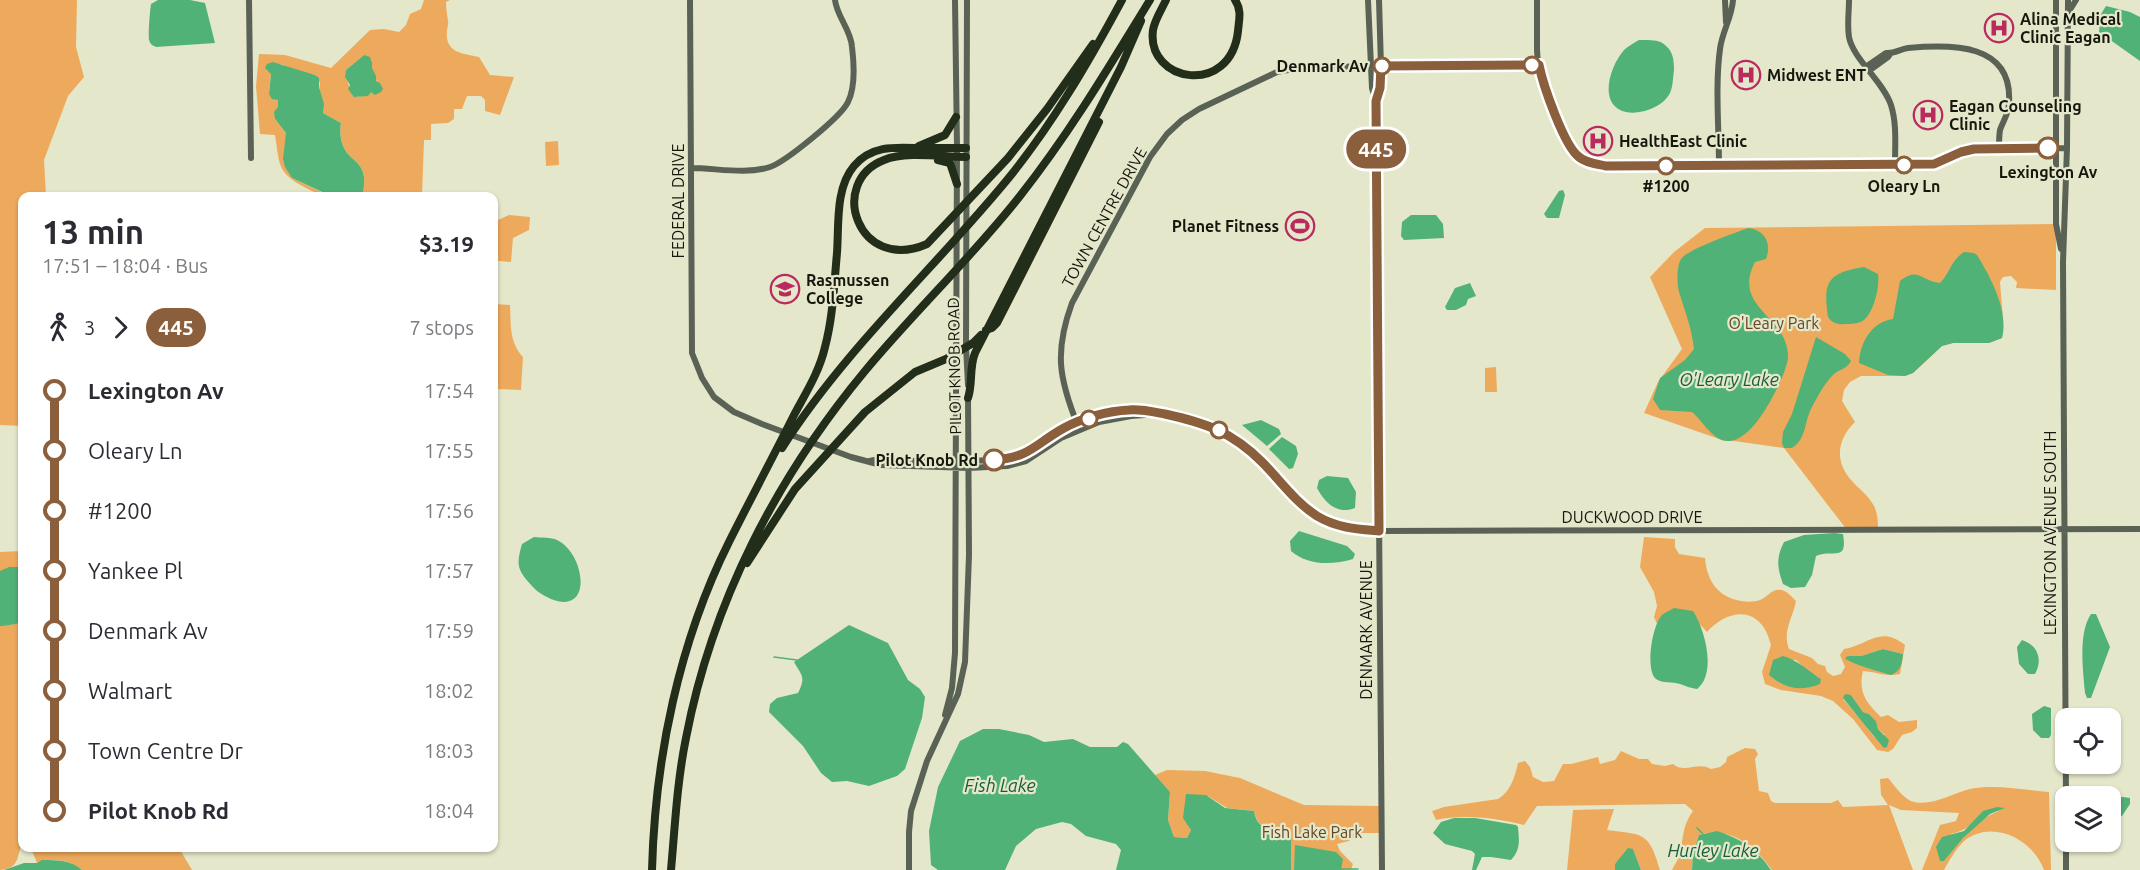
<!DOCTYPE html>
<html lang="en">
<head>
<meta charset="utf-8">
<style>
	:root { --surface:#fff; --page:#f2f2f3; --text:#2b2b33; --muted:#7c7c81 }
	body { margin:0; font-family:Ubuntu,sans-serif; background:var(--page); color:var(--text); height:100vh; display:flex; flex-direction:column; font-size:22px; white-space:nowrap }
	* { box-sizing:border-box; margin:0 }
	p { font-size:20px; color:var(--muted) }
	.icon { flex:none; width:33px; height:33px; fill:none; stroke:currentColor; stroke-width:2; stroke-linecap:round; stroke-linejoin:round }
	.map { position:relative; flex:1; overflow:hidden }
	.sheet { position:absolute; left:18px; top:192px; width:480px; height:660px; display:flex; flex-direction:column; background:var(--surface); border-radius:12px; box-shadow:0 2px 4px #0004 }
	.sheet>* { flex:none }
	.badge { padding:0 12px; border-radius:20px; font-size:21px; line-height:39px }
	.tools { position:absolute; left:2055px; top:708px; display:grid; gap:12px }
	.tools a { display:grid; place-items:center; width:66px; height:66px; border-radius:12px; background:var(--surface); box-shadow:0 2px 4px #0004; font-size:30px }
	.map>.badge { position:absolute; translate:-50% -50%; box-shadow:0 0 0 3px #fff }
	.legs { display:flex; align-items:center; gap:9px; height:66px; padding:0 24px; font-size:20px }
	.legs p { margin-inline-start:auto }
	.headline { display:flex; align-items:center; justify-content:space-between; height:102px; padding:0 24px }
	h1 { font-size:33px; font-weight:600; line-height:45px }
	ul { padding:0 24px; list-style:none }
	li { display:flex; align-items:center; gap:21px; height:60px; font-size:22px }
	li i { display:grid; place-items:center; width:9px; height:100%; margin:0 8px; background:currentColor }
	li i::after { content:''; width:15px; height:15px; margin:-8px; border:4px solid; border-radius:50%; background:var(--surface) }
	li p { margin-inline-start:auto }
	li:first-child i { background:linear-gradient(#0000 50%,currentColor 0) }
	li:last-child i { background:linear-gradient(currentColor 50%,#0000 0) }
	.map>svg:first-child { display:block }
	.green { fill:#eeaa5c; fill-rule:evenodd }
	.water { fill:#50b276 }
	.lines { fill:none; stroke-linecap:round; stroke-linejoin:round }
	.stream { stroke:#50b276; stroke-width:1.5 }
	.secondary { stroke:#596254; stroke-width:6 }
	.highway { stroke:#222d1a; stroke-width:8 }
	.line-1-casing { stroke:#fff; stroke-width:14 }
	.line-1 { stroke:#8b5e3c; stroke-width:9 }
	.stop-1-dot { fill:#fff; stroke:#8b5e3c; stroke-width:3 }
	.labels { text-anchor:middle; stroke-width:4.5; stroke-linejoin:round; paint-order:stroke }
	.poi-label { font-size:16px; font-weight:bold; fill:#16170d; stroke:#e5e7cb; text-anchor:start }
	.stop-label { font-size:16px; font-weight:bold; fill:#16170d; stroke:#e5e7cb }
	.street-label { font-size:16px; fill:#16170d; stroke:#e5e7cb }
	.park-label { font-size:16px; fill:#644624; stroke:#e5e7cb }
	.water-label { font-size:18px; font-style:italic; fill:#175e37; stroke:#e5e7cb }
</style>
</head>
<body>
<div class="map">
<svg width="2140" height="870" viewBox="0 0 2140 870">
	<rect width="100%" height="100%" fill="#e5e7cb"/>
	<path class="green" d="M0,0H77L76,47L84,77L68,96L44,160L46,196H22V426L0,425Z
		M424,0H450L446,2C446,9 447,14 448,21C449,25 447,27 447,31C445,53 462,53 479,57L490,75L514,77L500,115L485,111V100L481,96H467L462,109H454V119L448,123L431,124V140H424L422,196H363C363,190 365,183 364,177C362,164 356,163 348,154C341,146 339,133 341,123L323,113C324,103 318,90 320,83L315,75L298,71L281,64L271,74L269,94L278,100L279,107L275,119L286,133L292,178L330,196C321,196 316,193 308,189C277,173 280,167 275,135L260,134L256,86L259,54L285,55L331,68L370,30L384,29L399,32L406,25L410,14L421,9ZM364,55L377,82C370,93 369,95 357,97L350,91C349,83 345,78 346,70Z
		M558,141L559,165L546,166L545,142Z
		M509,215L530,217L529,230L513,238L511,262L498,261L497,287H494V231L498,220Z
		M2056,224V290L2016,288L2017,282L2011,276L2003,277L2000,282L2003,319L2002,338L1989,343H1953L1942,346L1913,373L1905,376H1861L1850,382L1844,390L1842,401L1855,422C1837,439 1834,462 1852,481C1859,489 1869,496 1874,506C1878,514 1878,522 1878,530H1847L1784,448L1734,441H1725L1644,413L1658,382L1682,349L1650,277L1674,252L1705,228Z
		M494,304L510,305C511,325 509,342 523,357L521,390L494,389Z
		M1496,367L1497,392H1485V368Z
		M1644,537L1675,539V547L1679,554L1705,558C1707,581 1718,597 1741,601C1748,602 1754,602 1760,600C1768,597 1772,588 1781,590C1787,591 1792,597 1796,601C1793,618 1782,631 1789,649L1812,658L1818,664L1825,666L1827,672L1833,676L1841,674L1845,667L1840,655L1844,649C1869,645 1880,625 1905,645L1900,674C1884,677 1878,672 1863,671C1858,692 1866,703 1881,717L1888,715L1899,722L1917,720V728L1912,732L1902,735L1893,749L1888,752L1877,750L1853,719L1833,701L1821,696L1781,690L1765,684L1762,672L1771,645C1769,638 1766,629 1761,624C1745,605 1720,617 1707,632L1692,616L1658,626L1654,617L1657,606L1654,592L1640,567ZM1883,649L1903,654L1882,672C1868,664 1861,668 1848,656H1861ZM1773,660H1796L1805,669L1821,679ZM1851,695L1863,712L1869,714L1876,721L1878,729L1885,735L1875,738C1865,725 1854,711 1843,699Z
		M22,551V567L0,571V552Z
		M22,623V844C16,858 20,868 0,870V626Z
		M1745,748L1755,749L1758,754L1755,759L1759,791L1768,793L1771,801L1775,803H1831L1838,800L1843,807L1888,805L1881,795L1880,779L1888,778C1895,786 1902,797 1911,801C1929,808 1953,793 1970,789C1995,784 2024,790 2049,792L2051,870H2044C2033,839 1991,818 1963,842C1955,850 1949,861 1944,870H1922L1940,825L1956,821L1959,813L1901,810L1889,805L1913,870H1772C1756,847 1729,825 1699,835L1693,853L1692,870H1672C1674,866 1677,861 1679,857C1684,839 1681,828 1693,811L1685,804L1537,806L1524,825C1495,818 1465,814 1436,820L1432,811L1444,807L1498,799C1510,792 1515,777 1518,763L1525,761L1530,767L1533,777L1543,782L1554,781L1563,764H1571L1598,757L1600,764L1615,760L1621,751L1639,759H1648L1652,764L1665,766L1673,764C1685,774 1698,761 1711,769L1720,767L1726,762L1727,757ZM1997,807L1999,811C1976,819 1959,842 1944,861L1951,834C1968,831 1982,816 1997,807Z
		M1167,770L1205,771L1240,778L1304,805L1379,806L1381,833H1359L1349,841L1337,844L1340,851L1353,864L1351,870H1291L1284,835C1270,832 1257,827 1254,811L1227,808L1208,796L1187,838L1174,837L1168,820L1170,792L1155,775Z
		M1614,809L1607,830C1643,835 1649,831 1660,870H1641L1633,849L1615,864V870H1567L1573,810Z
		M31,848H179L192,870H82C72,860 51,857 37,863Z"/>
	<path class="water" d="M158,0H190L205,3L215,43L156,47C152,45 151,45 149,40C148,33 150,11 151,4Z
		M2106,6L2130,12L2140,17V61L2099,32L2101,14Z
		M1639,40C1647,40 1659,39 1665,45C1673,51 1674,60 1674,70C1673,77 1673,87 1670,93C1663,107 1641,115 1626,112C1597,105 1610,66 1624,50C1628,46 1634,43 1639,40Z
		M364,55L370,57L372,63V68L376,76V81L380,83L383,89L381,92L375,95L371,92L368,96L354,97L348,89L350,85L345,77L346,70Z
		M273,62L315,75L319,78V87L324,104L323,113L341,123C339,133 341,146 348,154C356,163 362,164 364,177C365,183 363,191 363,196H331L292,178L285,167L283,159L286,133L275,119L274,112L278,107V100L272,99L269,94L271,74L265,68L267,64Z
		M1563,190L1565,195L1559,218H1547L1544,214L1559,191Z
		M1411,215H1436L1443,224L1444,238L1404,240L1401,236L1402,222Z
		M1748,228C1765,230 1772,243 1766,259L1755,262C1731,309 1789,315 1788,358C1787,369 1776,391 1771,400C1763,414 1753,430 1739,438C1717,450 1706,424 1692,412L1660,410L1653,399L1660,378L1685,360L1694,349C1692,330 1686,314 1680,295C1677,287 1676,267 1681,259C1688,249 1735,233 1748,228Z
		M1964,252L1974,253L1977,255C1991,278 2009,311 2002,338L1989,343H1953L1942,346L1913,373L1905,376L1888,375L1859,363C1860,343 1871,322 1893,319L1900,281C1919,266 1922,282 1940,283C1950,273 1951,260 1964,252Z
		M1864,267L1878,274C1880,286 1874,312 1864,320C1859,324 1851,324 1845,324C1838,325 1832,323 1828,317C1823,282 1827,273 1864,267Z
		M1470,283L1476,296L1468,299L1466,305L1456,310H1447L1445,307L1455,288Z
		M1816,337L1845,354L1851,361C1846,370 1839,369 1833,375C1824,384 1818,396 1812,407C1804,421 1807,439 1792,448H1784L1782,443L1783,432L1792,414Z
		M1261,420L1279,429L1281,434L1267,446L1242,425Z
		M1282,437L1296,446L1298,454L1293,468L1289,469L1269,449Z
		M1327,476L1348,478L1356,492L1355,508C1337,515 1325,503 1317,488L1319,480Z
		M1299,531L1347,546L1355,554L1353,559C1333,565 1308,566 1291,551L1290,541Z
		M1834,533L1843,534C1848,564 1832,548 1816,556L1812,575L1805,587L1791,588L1783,584C1777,567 1776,558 1784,542L1804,535Z
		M534,537C541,538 551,537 557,540C585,553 594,616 551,599C543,595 537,592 532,586C517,570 516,565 522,544Z
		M9,567H22V623L3,626H0V571Z
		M1674,608L1693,611C1705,629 1717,674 1697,689C1690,688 1686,686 1680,684C1672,681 1663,684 1656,679C1645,671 1652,625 1662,615C1665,612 1671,610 1674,608Z
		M2091,614H2096L2110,647L2091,698H2087L2085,693C2083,671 2078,633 2091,614Z
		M849,625L888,643L908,680L920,689L925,697L922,718L905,769L897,776L869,786L847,781L832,782L821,773L803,746L769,712L770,704L777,698L798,693C806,677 802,676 794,662Z
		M2022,640C2038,645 2043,660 2035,674H2028L2019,664L2017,647Z
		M1883,649L1903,654C1902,664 1901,671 1891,675C1882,672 1850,664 1845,658L1848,656H1861Z
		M1783,656C1798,660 1808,671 1821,679L1820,684C1799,692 1786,689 1769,675L1773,660Z
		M1845,694L1851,695L1863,712L1869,714L1876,721L1878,729L1889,740L1887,747L1884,748C1870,732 1857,715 1843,698Z
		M2044,706L2051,708V735L2049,738H2041L2033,730L2032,714Z
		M983,729H999L1029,735L1044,742L1073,739L1090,747H1117L1123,742L1128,744L1170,792L1168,820L1174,837L1187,838L1191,830L1183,818L1186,794L1206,795L1225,808L1254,811C1257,832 1276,830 1291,838V870H1116L1121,850L1116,844L1086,836L1071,824L1062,822L1036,829L1016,846L1005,870H938L931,865L929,831L938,787L960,741Z
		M2091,795L2116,796L2130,798V804L2122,816L2111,818L2110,796H2090Z
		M1997,807L2005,808L1990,814L1963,838L1944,861H1940L1936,847L1942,837L1964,831L1983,811Z
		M1454,818H1475L1516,825L1518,827C1519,840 1521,849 1511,860L1491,857H1482L1476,870H1472L1475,854L1472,851L1445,844L1433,833L1441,822Z
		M1717,831C1741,839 1757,849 1771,870H1692L1693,853L1699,835Z
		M1295,845L1336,852L1343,859L1341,870H1294Z
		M1628,848L1633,849L1641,870H1615V864Z
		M42,860C56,860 72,860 82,870H4L24,863H37Z"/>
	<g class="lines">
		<path class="stream" d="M774,657L797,660
			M1697,828L1703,834
			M1341,869H1358"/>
		<path class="secondary" d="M249,0L251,158
			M690,0L692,353L702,378L714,397L734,412L762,424L851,457L881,465L969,468L1007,466L1026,461L1061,438L1099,422L1131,416L1158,414
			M967,0L966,346L968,385
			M1368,0L1372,88L1376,101
			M1379,0L1381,66L1380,88L1376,101V161L1382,870
			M1537,0V50L1538,65L1544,85L1571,148L1579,158L1594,164L1606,166L1934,164L1961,152L1974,149L2067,148
			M1725,0L1726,22
			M1849,0C1849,12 1847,25 1849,37C1853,59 1883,81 1891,105C1897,124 1895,145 1895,165
			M2056,0V224L2061,249
			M2068,13L2076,0
			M1867,66L1886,53C1894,54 1900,49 1908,48C1952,44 2013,43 2009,103C2009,113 2003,121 2000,130C1999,136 1999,143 1999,149
			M1870,70L1888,57L1890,54
			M1719,166C1719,129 1715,85 1720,49C1722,32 1732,17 1733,0
			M691,168C716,168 746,175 770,167C785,162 841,117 848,102C855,88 854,63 852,47C851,30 837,17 835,0
			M1078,426C1059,379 1054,352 1072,303L1150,157L1167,134L1182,120L1199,109L1277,72L1305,67L1538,65
			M869,461C879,458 891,461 901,461C919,461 937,460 956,460C972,460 989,462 1006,459C1028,455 1042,441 1061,430C1108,401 1176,407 1223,432C1265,455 1286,503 1330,522C1345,529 1362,529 1379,531L2140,529
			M945,715L952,688L955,653L957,148L955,0
			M2066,805L2063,262L2067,148L2068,0
			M2066,842V870
			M909,870V832L911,811L927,761L958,694L965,662L969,555L968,395"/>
		<path class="highway" d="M1166,0C1162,9 1155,19 1153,30C1146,83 1231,97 1238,31C1239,20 1242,10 1235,0
			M919,146L945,135L956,117
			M966,157C942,157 906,151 884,160C827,182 858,274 927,244L1008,158L1047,109L1093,44
			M938,160L950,163L957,184
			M986,330L992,328L997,323L1099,122
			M968,398C973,383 969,368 975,353L1121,67L1141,21
			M782,448C845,349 933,270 1007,180C1052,125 1088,63 1122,0
			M747,563L795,489L865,412L915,372L946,359L973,343L981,335
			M652,870C655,758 679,642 729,542C750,500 772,459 793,417C805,394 819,373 825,347C833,317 834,285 837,253C839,226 835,188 854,166C871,146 893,147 916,148C933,148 950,148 966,148
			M671,870C675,826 677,782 686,738C712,602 777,477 865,371C915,311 972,257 1020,196C1069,134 1109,67 1150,0"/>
	</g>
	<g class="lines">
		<g class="line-1-casing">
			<path id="line-1" d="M994,460C1031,457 1035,444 1064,428C1082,418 1108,411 1129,410C1141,409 1154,412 1165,414C1206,423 1232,432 1262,462C1280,480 1295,502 1317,516C1337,528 1357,529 1379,531L1376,101L1380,88L1381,66L1539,65C1543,85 1564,146 1579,157C1586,163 1597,164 1606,166L1934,164L1961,152L1974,149L2048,148"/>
		</g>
		<use href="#line-1" class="line-1"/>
	</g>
	<defs>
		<g id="hospital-ring" transform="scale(1.5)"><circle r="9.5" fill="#e5e7cb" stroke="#b92b5f" stroke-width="1.5"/><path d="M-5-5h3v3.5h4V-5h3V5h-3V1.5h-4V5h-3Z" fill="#b92b5f"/></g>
		<g id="stadium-ring" transform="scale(1.5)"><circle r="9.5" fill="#e5e7cb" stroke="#b92b5f" stroke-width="1.5"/><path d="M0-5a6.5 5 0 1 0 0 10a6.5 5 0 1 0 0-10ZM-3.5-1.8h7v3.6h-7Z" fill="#b92b5f"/></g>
		<g id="university-ring" transform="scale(1.5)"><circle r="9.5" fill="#e5e7cb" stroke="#b92b5f" stroke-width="1.5"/><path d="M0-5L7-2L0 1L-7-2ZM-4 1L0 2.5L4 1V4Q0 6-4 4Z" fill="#b92b5f"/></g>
	</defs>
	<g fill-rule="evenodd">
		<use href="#hospital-ring" x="1999" y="28"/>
		<use href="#hospital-ring" x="1746" y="75"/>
		<use href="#hospital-ring" x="1928" y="115"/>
		<use href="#hospital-ring" x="1598" y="141"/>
		<use href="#stadium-ring" x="1300" y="226"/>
		<use href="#university-ring" x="785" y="289"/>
	</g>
	<g class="stop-1-dot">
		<circle cx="1532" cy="65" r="8"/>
		<circle cx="1382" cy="66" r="8"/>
		<circle cx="2048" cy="148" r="10"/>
		<circle cx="1904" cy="165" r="8"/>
		<circle cx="1666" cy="166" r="8"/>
		<circle cx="1089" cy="419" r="8"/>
		<circle cx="1219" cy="430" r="8"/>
		<circle cx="994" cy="460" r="10"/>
	</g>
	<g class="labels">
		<g class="poi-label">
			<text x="2020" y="25">Alina Medical<tspan x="2020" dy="18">Clinic Eagan</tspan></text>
			<text x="1767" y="81">Midwest ENT</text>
			<text x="1949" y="112">Eagan Counseling<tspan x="1949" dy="18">Clinic</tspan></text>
			<text x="1619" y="147">HealthEast Clinic</text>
			<text x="1279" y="232" text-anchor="end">Planet Fitness</text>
			<text x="806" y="286">Rasmussen<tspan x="806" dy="18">College</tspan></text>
		</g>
		<g class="stop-label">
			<text x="1368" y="72" text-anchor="end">Denmark Av</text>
			<text x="2048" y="178">Lexington Av</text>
			<text x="1666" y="192">#1200</text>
			<text x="1904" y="192">Oleary Ln</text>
			<text x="978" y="466" text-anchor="end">Pilot Knob Rd</text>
		</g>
		<g class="street-label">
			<text transform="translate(678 201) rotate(-90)" y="6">FEDERAL DRIVE</text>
			<text transform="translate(1104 217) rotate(-61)" y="6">TOWN CENTRE DRIVE</text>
			<text transform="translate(954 366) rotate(-91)" y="6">PILOT KNOB ROAD</text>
			<text x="1632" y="523">DUCKWOOD DRIVE</text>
			<text transform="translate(2050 533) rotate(-90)" y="6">LEXINGTON AVENUE SOUTH</text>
			<text transform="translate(1366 630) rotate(-90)" y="6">DENMARK AVENUE</text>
		</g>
		<g class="park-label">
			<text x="1774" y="329">O'Leary Park</text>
			<text x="1312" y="838">Fish Lake Park</text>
		</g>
		<g class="water-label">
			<text x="1729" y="386">O'Leary Lake</text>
			<text x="1000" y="792">Fish Lake</text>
			<text x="1713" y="857">Hurley Lake</text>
		</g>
	</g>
</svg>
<div class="tools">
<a><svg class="icon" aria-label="locate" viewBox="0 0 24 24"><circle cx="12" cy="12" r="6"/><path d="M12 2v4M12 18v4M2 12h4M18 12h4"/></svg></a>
<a><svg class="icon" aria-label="layers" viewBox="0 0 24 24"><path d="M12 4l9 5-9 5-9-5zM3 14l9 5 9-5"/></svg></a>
</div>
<b class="badge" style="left:1376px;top:149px;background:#8b5e3c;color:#fff">445</b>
<section class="sheet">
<div class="headline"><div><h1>13 min</h1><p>17:51 – 18:04 · Bus</p></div><b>$3.19</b></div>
<div class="legs"><svg class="icon" aria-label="walk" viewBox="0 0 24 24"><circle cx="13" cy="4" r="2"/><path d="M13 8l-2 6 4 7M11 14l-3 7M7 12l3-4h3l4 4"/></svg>3<svg class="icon" aria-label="forward" viewBox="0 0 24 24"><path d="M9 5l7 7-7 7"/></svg><b class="badge" style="background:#8b5e3c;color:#fff">445</b><p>7 stops</p></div>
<ul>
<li><i style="color:#8b5e3c"></i><b>Lexington Av</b><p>17:54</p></li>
<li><i style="color:#8b5e3c"></i><span>Oleary Ln</span><p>17:55</p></li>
<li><i style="color:#8b5e3c"></i><span>#1200</span><p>17:56</p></li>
<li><i style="color:#8b5e3c"></i><span>Yankee Pl</span><p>17:57</p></li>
<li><i style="color:#8b5e3c"></i><span>Denmark Av</span><p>17:59</p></li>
<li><i style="color:#8b5e3c"></i><span>Walmart</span><p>18:02</p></li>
<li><i style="color:#8b5e3c"></i><span>Town Centre Dr</span><p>18:03</p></li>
<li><i style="color:#8b5e3c"></i><b>Pilot Knob Rd</b><p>18:04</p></li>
</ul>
</section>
</div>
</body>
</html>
